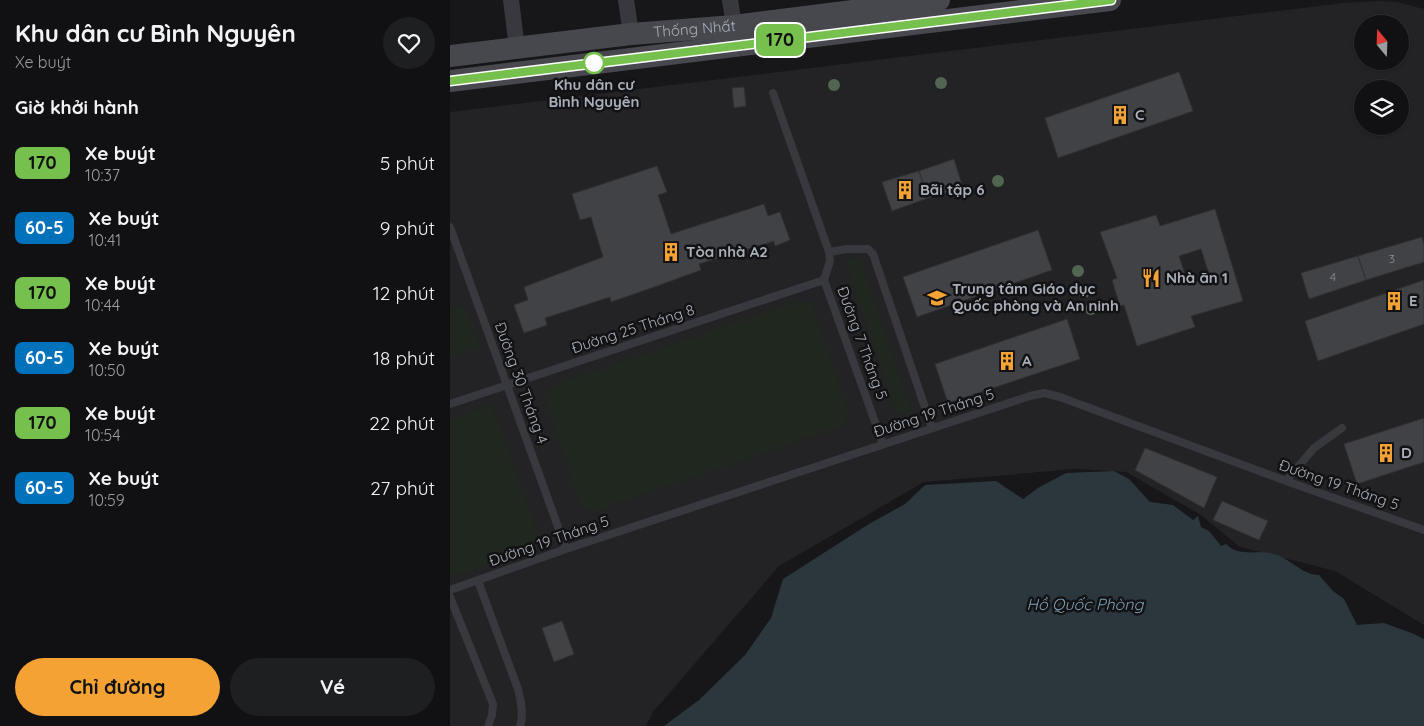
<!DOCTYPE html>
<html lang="vi">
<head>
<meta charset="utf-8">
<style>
	:root { --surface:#111113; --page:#1e1f21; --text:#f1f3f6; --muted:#9c9da0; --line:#303133; --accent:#f4a234 }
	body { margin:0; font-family:Quicksand,sans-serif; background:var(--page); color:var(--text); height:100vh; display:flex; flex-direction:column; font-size:19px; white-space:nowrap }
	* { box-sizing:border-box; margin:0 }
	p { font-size:16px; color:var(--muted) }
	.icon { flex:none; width:28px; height:28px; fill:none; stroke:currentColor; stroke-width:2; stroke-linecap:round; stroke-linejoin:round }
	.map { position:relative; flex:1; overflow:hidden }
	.details { display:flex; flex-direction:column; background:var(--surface); width:450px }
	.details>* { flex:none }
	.badge { padding:0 10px; border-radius:8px; font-size:18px; line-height:32px }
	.needle { width:32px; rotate:341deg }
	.fabs { position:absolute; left:904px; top:15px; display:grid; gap:10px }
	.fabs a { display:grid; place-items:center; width:55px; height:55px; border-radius:50%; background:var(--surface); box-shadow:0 1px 4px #0004,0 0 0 1px var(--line); font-size:25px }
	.map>.badge { position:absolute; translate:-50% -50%; box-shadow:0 0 0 2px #fff }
	h2 { padding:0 15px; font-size:19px; line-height:45px }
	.round { display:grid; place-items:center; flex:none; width:52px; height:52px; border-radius:26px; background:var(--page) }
	.head { display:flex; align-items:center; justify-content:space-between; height:85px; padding:0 15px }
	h1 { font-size:24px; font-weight:700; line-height:38px }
	.cta { display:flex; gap:10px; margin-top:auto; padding:10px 15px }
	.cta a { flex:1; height:58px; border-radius:30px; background:var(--accent); color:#111; font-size:20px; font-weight:700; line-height:58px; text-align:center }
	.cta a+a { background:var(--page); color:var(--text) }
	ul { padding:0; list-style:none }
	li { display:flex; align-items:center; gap:15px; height:65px; padding:0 15px }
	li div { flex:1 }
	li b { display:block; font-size:19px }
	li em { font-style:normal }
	li .badge { min-width:55px; font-weight:700; text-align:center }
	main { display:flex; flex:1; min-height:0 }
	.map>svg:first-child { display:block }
	.built { fill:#232326; fill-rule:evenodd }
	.green { fill:#1f271f }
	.water { fill:#2c373d }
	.building { fill:#414246; stroke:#313135; fill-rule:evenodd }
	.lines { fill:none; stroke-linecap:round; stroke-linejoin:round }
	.service { stroke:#38393e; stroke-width:8 }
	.minor { stroke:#38393e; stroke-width:16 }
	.secondary { stroke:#46484e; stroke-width:22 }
	.tree { fill:#516552 }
	.line-casing { stroke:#fff; stroke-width:11 }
	.line { stroke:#76c04d; stroke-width:8 }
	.stop-dot { fill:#fff; stroke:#76c04d; stroke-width:2.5 }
	.labels { text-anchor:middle; stroke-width:5; stroke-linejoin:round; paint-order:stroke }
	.number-label { font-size:12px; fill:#8f949c }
	.street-label { font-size:15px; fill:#a9afb9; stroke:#121214 }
	.stop-label { font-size:15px; font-weight:bold; fill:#a9afb9; stroke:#121214 }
	.poi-label { font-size:15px; font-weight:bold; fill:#a9afb9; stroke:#121214; text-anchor:start }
	.water-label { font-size:16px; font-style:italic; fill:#7fa0b4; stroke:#121214 }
</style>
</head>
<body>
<main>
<section class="details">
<div class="head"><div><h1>Khu dân cư Bình Nguyên</h1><p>Xe buýt</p></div><a class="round"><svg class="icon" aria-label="heart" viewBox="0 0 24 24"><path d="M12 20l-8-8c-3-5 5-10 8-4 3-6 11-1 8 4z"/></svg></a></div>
<h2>Giờ khởi hành</h2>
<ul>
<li><span class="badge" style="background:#76c04d;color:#111">170</span><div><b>Xe buýt</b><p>10:37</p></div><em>5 phút</em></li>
<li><span class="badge" style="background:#0072bc;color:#fff">60-5</span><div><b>Xe buýt</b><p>10:41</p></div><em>9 phút</em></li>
<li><span class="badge" style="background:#76c04d;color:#111">170</span><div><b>Xe buýt</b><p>10:44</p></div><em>12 phút</em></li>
<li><span class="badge" style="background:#0072bc;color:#fff">60-5</span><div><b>Xe buýt</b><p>10:50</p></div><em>18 phút</em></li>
<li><span class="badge" style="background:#76c04d;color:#111">170</span><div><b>Xe buýt</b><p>10:54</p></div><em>22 phút</em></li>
<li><span class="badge" style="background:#0072bc;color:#fff">60-5</span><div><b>Xe buýt</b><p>10:59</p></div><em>27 phút</em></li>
</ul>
<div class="cta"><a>Chỉ đường</a><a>Vé</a></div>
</section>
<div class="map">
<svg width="974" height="726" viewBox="0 0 974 726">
	<rect width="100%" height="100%" fill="#171719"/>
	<path class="built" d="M928,1L947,2L974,9V625L885,571L790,547L751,515L676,472L625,469L474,482L329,566L203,712L196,726H0V112L894,3ZM912,24H950V61H912ZM912,89H950V126H912Z"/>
	<path class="green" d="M409,257L461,410L447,414L395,262Z
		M350,301L361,303L397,407V417L394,425L147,510L142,512L130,503L95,399C95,390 100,388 107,384Z
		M14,306L30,348L0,356V338L2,337L0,333V311Z
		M42,405L92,546L0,578V419Z"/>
	<path class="water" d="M664,471L679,479L700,502L723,505L743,520L748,516L751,527L759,531L771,546L776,544C790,558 807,549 824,554C840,558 852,575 869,575L883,591L894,599L907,625L934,623L964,634L974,639V726H214L249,700L295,655L321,618L333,579L419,524L455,504L475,485L546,481L573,499L588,488L616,473Z"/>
	<path class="building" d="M729,72L743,111L608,158L595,118Z
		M294,87L296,106L284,108L282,88Z
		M504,159L513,188L478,198L469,171Z
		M207,166L217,192L208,195L221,234L314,204L318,216L330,212L340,240L325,246L324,241L249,264L251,270L207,286L161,302L160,297L95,318L97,325L74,333L64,305L78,300L74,287L153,257L141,217L130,220L122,194Z
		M469,171L478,198L442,211L432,182Z
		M765,209L793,301L741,316L745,327L687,346L674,305L670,306L662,280L667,278L650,232L706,215L710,226ZM751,249L760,277L738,284L729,256Z
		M588,230L602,270L467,317L453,277Z
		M972,237L974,245V262L916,280L908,256Z
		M908,256L916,280L859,299L851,273Z
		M974,280V324L868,361L855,321Z
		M617,319L630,359L498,403L485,364Z
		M974,418V462L907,484L894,444Z
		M695,448L767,477L754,508L685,470Z
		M772,501L818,521L809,540L763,520Z
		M112,621L124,654L104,662L92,628Z"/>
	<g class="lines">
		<path class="service" d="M323,93L379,252L380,261L374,280
			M0,227L116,549
			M379,252L397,249H418L423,254L482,428
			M374,280L433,444
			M0,404L374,280
			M836,481L864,448L892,428
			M28,581L68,689C71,701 74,715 70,726
			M0,590L116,549L580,396L594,393L610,397L836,481L974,530
			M0,597L43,704L42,715L38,726"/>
		<path class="minor" d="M61,0L67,48
			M176,0L181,34
			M280,0L284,26"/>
		<g class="secondary">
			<path id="s1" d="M0,56L181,34L284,26L489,0"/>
			<path d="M0,81L660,0"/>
		</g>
	</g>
	<g class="tree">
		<circle cx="491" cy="83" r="6"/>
		<circle cx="384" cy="85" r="6"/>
		<circle cx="548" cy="181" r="6"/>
		<circle cx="628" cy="271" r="6"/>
		<circle cx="634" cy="292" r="6"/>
		<circle cx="641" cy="309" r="6"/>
	</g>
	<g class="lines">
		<g class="line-casing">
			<path id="line" d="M0,81L661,0"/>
		</g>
		<use href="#line" class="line"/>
	</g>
	<defs>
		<g id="building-bare" transform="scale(1.5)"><path d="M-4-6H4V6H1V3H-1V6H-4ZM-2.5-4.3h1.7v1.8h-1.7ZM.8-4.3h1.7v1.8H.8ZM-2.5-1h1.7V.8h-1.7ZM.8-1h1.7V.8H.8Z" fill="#f4a234" stroke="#121214" stroke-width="2.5" paint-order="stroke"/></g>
		<g id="restaurant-bare" transform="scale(1.5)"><path d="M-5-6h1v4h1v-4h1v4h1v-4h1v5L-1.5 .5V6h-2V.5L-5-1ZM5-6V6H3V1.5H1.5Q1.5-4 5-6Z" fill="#f4a234" stroke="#121214" stroke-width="2.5" paint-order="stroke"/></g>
		<g id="school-bare" transform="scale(1.5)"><path d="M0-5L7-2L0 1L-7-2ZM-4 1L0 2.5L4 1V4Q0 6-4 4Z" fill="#f4a234" stroke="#121214" stroke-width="2.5" paint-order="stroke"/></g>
	</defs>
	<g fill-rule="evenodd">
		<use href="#building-bare" x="670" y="115"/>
		<use href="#building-bare" x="455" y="190"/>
		<use href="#building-bare" x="221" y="252"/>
		<use href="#restaurant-bare" x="701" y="278"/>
		<use href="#school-bare" x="487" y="298"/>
		<use href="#building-bare" x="944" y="301"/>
		<use href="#building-bare" x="557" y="361"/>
		<use href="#building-bare" x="936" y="453"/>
	</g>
	<circle class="stop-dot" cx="144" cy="63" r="10"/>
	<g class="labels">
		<g class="number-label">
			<text x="942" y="263">3</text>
			<text x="883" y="281">4</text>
		</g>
		<g class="street-label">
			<text dy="5" stroke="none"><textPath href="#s1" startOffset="246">Thống Nhất</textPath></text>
			<text transform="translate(183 329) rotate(-18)" y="5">Đường 25 Tháng 8</text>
			<text transform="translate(412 343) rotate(70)" y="5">Đường 7 Tháng 5</text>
			<text transform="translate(71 383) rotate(70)" y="5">Đường 30 Tháng 4</text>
			<text transform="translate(484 413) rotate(-18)" y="5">Đường 19 Tháng 5</text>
			<text transform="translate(889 485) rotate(19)" y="5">Đường 19 Tháng 5</text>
			<text transform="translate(99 541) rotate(-19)" y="5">Đường 19 Tháng 5</text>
		</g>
		<g class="stop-label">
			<text x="144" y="90">Khu dân cư<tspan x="144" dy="17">Bình Nguyên</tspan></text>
		</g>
		<g class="poi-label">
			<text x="685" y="120">C</text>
			<text x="470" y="195">Bãi tập 6</text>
			<text x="236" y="257">Tòa nhà A2</text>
			<text x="716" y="283">Nhà ăn 1</text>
			<text x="502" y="294">Trung tâm Giáo dục<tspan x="502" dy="17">Quốc phòng và An ninh</tspan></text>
			<text x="959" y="306">E</text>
			<text x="572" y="366">A</text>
			<text x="951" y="458">D</text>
		</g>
		<g class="water-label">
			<text x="635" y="610">Hồ Quốc Phòng</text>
		</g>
	</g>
</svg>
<div class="fabs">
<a><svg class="needle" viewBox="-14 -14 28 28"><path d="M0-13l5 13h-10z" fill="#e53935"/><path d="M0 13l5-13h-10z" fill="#9c9da0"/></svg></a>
<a><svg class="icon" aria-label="layers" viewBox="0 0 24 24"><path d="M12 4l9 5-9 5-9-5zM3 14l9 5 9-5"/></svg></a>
</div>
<b class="badge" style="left:330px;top:40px;background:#76c04d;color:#111">170</b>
</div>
</main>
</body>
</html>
